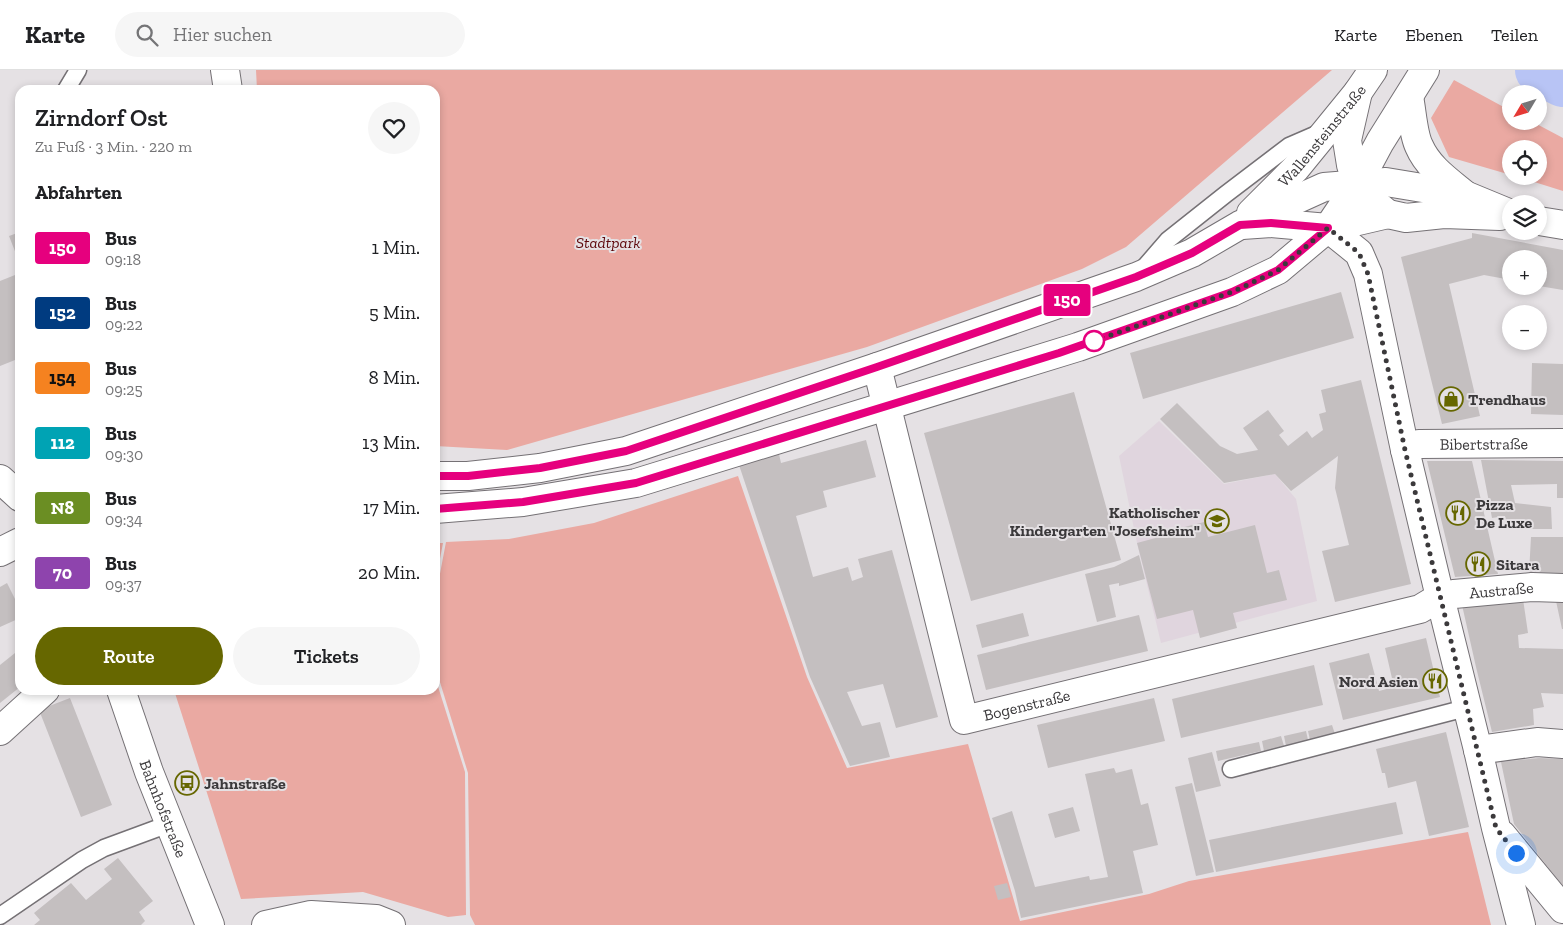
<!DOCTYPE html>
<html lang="de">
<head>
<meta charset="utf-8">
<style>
	:root { --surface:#fff; --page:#f6f6f6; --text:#202124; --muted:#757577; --line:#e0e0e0; --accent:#666700 }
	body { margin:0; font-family:"Zilla Slab",serif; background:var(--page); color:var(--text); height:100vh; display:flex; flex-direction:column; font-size:19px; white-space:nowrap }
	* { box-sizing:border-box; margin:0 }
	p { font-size:16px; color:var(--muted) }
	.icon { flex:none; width:28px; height:28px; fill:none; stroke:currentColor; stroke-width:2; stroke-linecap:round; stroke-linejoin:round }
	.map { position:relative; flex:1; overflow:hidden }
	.side { position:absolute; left:15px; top:15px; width:425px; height:610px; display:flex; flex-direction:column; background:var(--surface); border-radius:15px; box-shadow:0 2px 8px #0003 }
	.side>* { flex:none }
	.badge { padding:0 10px; border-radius:4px; font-size:18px; line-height:32px }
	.needle { width:32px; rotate:232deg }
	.fabs { position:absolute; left:1502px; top:15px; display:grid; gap:10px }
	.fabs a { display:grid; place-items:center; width:45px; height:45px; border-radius:50%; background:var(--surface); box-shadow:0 2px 8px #0003; font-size:25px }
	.you { position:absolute; width:25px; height:25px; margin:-12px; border:4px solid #fff; border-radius:50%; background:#1a73e8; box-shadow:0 0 0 8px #1a73e833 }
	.map>.badge { position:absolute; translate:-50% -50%; box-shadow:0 0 0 2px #fff }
	h2 { padding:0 20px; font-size:19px; line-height:45px }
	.round { display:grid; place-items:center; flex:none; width:52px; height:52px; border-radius:26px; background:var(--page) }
	.headline { display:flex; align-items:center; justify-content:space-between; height:85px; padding:0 20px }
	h1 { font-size:24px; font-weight:600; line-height:38px }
	.cta { display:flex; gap:10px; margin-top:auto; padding:10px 20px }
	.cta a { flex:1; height:58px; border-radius:30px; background:var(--accent); color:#fff; font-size:20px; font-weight:600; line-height:58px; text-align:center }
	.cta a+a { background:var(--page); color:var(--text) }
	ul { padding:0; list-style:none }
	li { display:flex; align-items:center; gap:15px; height:65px; padding:0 20px }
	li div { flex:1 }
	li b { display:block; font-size:19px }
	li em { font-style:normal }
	li .badge { min-width:55px; font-weight:700; text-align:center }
	header { display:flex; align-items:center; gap:30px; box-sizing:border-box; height:70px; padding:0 25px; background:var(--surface); border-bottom:1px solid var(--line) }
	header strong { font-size:24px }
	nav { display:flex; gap:28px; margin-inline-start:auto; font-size:18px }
	.search { width:350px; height:45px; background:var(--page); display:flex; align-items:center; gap:12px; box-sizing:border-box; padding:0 18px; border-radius:28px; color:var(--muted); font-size:19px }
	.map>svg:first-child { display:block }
	.built { fill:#e0d5de }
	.green { fill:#eaa9a2 }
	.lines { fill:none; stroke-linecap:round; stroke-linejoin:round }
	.river { stroke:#b8c4f5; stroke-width:50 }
	.building { fill:#c4bfc0 }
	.lane-casing { stroke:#757175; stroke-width:19 }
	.street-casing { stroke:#757175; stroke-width:30 }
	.secondary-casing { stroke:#757175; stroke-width:30 }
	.lane { stroke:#fff; stroke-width:16 }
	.street { stroke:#fff; stroke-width:28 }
	.secondary { stroke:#fff; stroke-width:28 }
	.line-casing { stroke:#fff; stroke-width:11 }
	.line { stroke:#e6007e; stroke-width:8 }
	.walk { stroke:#3b393b; stroke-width:5; stroke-dasharray:0 9 }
	.stop-dot { fill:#fff; stroke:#e6007e; stroke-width:2.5 }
	.labels { text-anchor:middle; stroke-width:4; stroke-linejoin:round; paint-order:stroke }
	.street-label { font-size:16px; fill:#3b393b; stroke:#e5e1e4 }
	.park-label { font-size:16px; font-style:italic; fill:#5e070b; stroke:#e5e1e4 }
	.poi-label { font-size:16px; font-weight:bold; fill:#3b393b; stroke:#e5e1e4; text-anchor:start }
</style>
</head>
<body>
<header>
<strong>Karte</strong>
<div class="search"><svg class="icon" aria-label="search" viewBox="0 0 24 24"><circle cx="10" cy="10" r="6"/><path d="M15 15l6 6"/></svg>Hier suchen</div>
<nav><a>Karte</a><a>Ebenen</a><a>Teilen</a></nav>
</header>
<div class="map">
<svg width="1563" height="855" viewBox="0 0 1563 855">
	<rect width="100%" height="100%" fill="#e5e1e4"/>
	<path class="built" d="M1159,351L1224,414L1275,404L1296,429L1317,531L1161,573L1137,473L1119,386Z"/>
	<path class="green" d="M256,0H1332L1126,177L1082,199L867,277L507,380L435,376V20H257Z
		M1454,10L1511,41V51H1531L1563,68V121L1515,106H1539V79H1511V105L1449,87L1431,48Z
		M738,406L807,607L847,698L968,674L1020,851L1149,824L1189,811L1468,762L1491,855H475L470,845L468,703L435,596V530L446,472L509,469L594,453Z
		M435,473H443L435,515Z
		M435,607L465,702L466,845L448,847L363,822L241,829L174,620H435Z"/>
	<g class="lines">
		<path class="river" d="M1540,0L1563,12"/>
	</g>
	<path class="building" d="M20,162V194L9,166Z
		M1472,163L1563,180V220L1539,216V189H1511V210L1484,205L1449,214L1480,346L1442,354L1401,187L1472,168Z
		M20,203V288L0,296V211Z
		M1341,222L1354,268L1143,329L1130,283Z
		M1532,293L1563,294V345L1531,344Z
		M1361,310L1411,514L1335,532L1322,481L1349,475L1335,418L1338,386L1291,421L1275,404L1224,413L1160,349L1177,333L1220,376L1237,384L1258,380L1243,358L1268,340L1284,361L1279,365L1288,376L1307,361L1312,368L1323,360L1319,344L1326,342L1321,320Z
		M1074,322L1121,490L971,531L924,363Z
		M866,370L876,407L823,421L827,437L796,446L813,507L848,497L852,511L863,507L858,489L892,480L938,647L896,658L883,614L847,622L862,656L880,652L890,687L850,696L810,607L739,395L779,384L781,393Z
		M1481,390L1563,391V428H1557V414L1511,415L1515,433L1551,437L1552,459H1508L1505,446L1492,448Z
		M1427,391H1472L1498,504L1455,507Z
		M1204,452L1208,467L1255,455L1267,503L1279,500L1287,530L1233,543L1237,558L1200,568L1193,540L1157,549L1137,473L1174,463L1173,460Z
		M1531,467H1563V505L1529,503Z
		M1139,485L1145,509L1119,516V513L1109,515L1116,547L1097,552L1085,504L1114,497Z
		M7,513L20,539V548L0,557V517Z
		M1523,529L1528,563L1518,565L1519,578L1563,579V624L1541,623L1544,637L1533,639L1534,655L1492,662L1476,597L1462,535Z
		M1556,531L1563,532V559H1562Z
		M1023,543L1029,566L982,578L976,555Z
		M1139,545L1148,581L986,620L977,585Z
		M1426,568L1440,627L1343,650L1329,593L1369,583L1379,621L1394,617L1385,578Z
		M20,579V617L0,633V595Z
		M1314,595L1323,635L1181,668L1172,629Z
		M70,628L112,735L81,747L39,640Z
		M1154,628L1165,671L1048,698L1037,655Z
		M1332,655L1335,664L1310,670L1308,661Z
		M1306,661L1308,670L1286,676L1284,666Z
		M1446,662L1469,757L1429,766L1416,711L1388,718L1385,703H1382L1376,679Z
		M1281,666L1284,676L1264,681L1262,671Z
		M1259,672L1261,681L1218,691L1216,681Z
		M1212,682L1221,716L1196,722L1188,688Z
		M1539,688L1563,689V816L1514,754L1501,692Z
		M1114,698L1116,703L1132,699L1141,735L1148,733L1158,775L1133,781L1143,823L1021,848L1015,821L992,748L1012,741L1035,817L1089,806L1090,810L1108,807L1085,704Z
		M1192,713L1214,802L1196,806L1175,717Z
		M1396,732L1403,764L1216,802L1209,770Z
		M1073,737L1080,761L1055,768L1048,744Z
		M118,788L153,831L139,842L145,851L141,855H34L40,850L34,843L71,813L86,830L112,809L104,799Z
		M1007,813L1011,827L998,830L994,816Z"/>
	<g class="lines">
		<g class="lane-casing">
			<path id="lane" d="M66,20L78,0
				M1142,200L1168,170L1226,124L1289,76L1319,63
				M1231,699L1466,638
				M0,846L82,790L104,778L169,754"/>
		</g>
		<g class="street-casing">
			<g id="street">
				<path d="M225,0L228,20"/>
				<path d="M1242,155L1271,153L1328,158L1359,183L1368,204L1405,380L1440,527L1478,680L1496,758L1521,855"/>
				<path id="s1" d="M877,297L964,650L1420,539L1440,527L1454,524L1532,517L1563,518"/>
				<path id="s2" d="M1405,380L1419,374L1563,373"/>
				<path d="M0,482L20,472"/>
				<path d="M0,661L45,620"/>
				<path d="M1478,680L1537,672L1563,674"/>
				<path d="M1502,765L1563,839"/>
				<path d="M266,855L311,845L376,849L391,855"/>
			</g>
		</g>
		<g class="secondary-casing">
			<g id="secondary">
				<path d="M1358,22L1347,70L1351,95L1357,115L1366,126L1388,144L1406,148L1444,144L1500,146"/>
				<path d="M1409,27C1412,41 1413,64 1419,76C1428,97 1447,110 1464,124"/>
				<path id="s3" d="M1251,143L1296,98L1358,22L1373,0"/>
				<path d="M1539,151L1563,155"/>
				<path d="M1328,158L1388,144"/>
				<path d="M435,406H468L540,398L626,381L877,297L1136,207L1192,183L1240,155L1324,117L1386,112L1465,125L1511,144"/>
				<path d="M0,409L20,427"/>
				<path d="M435,439L523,432L636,413L1078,277L1232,222L1278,200L1328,158L1357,115L1380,72L1425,0"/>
				<path id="s4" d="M121,620L149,702L210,855"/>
			</g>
		</g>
		<use href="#lane" class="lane"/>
		<use href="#street" class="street"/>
		<use href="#secondary" class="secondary"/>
	</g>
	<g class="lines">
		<g class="line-casing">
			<path id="line" d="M435,406H468L540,398L626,381L877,297L1136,207L1192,183L1240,155L1271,153L1328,158L1278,200L1232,222L1059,283L636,413L523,432L435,439"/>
		</g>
		<use href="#line" class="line"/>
		<path class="walk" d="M1094,271L1232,222L1264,207L1278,200L1328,158L1359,183L1368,204L1405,380L1496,758L1516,783"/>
	</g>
	<defs>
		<g id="shop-ring" transform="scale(1.25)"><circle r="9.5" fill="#e5e1e4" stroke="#666700" stroke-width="1.5"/><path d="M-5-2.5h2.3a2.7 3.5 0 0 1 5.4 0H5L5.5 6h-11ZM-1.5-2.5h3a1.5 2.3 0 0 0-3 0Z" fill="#666700"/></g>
		<g id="restaurant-ring" transform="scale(1.25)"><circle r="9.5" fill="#e5e1e4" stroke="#666700" stroke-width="1.5"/><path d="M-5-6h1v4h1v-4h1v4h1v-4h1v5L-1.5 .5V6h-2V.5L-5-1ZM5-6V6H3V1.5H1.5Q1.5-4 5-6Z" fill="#666700"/></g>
		<g id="school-ring" transform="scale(1.25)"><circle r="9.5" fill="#e5e1e4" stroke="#666700" stroke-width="1.5"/><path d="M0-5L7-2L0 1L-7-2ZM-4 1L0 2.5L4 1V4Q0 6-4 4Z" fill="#666700"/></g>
		<g id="bus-ring" transform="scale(1.25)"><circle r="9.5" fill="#e5e1e4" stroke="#666700" stroke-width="1.5"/><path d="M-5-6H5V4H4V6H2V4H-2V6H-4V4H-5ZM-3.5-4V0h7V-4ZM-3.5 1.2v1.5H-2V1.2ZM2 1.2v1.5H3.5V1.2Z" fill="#666700"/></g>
	</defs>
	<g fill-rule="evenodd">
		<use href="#shop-ring" x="1451" y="329"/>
		<use href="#restaurant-ring" x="1458" y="443"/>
		<use href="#school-ring" x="1217" y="451"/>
		<use href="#restaurant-ring" x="1478" y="494"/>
		<use href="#restaurant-ring" x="1435" y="611"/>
		<use href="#bus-ring" x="187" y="713"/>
	</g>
	<circle class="stop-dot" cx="1094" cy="271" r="10"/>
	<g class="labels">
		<g class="street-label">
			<text dy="6" stroke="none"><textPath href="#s3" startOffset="105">Wallensteinstraße</textPath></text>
			<text dy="6" stroke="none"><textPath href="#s2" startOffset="80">Bibertstraße</textPath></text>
			<text dy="6" stroke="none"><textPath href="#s1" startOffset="918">Austraße</textPath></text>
			<text dy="6" stroke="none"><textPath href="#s1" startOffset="428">Bogenstraße</textPath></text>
			<text dy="6" stroke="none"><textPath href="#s4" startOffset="126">Bahnhofstraße</textPath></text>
		</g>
		<g class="park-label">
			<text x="608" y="178">Stadtpark</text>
		</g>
		<g class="poi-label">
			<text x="1468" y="335">Trendhaus</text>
			<text x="1476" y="440">Pizza<tspan x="1476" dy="18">De Luxe</tspan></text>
			<text x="1200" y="448" text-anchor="end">Katholischer<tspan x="1200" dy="18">Kindergarten "Josefsheim"</tspan></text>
			<text x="1496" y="500">Sitara</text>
			<text x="1418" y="617" text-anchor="end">Nord Asien</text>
			<text x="204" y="719">Jahnstraße</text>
		</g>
	</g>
</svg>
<div class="fabs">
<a><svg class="needle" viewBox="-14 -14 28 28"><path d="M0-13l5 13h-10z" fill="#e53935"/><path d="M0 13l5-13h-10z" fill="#757577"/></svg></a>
<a><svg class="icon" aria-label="locate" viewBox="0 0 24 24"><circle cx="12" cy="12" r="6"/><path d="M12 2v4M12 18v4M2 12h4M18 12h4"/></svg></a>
<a><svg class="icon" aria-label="layers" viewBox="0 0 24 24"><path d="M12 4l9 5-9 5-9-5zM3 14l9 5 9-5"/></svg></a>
<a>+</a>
<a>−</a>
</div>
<div class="you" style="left:1516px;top:783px"></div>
<b class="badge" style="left:1067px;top:230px;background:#e6007e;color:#fff">150</b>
<section class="side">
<div class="headline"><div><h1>Zirndorf Ost</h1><p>Zu Fuß · 3 Min. · 220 m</p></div><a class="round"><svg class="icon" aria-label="heart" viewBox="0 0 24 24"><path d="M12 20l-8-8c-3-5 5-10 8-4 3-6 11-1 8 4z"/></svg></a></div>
<h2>Abfahrten</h2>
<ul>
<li><span class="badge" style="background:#e6007e;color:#fff">150</span><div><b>Bus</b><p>09:18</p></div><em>1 Min.</em></li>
<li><span class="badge" style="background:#003b80;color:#fff">152</span><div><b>Bus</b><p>09:22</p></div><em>5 Min.</em></li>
<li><span class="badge" style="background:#f58220;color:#111">154</span><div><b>Bus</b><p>09:25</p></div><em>8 Min.</em></li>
<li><span class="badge" style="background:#00a3b4;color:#fff">112</span><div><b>Bus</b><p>09:30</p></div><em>13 Min.</em></li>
<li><span class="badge" style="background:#6b8e23;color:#fff">N8</span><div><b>Bus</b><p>09:34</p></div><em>17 Min.</em></li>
<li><span class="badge" style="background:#8e44ad;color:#fff">70</span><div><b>Bus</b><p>09:37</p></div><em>20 Min.</em></li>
</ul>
<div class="cta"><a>Route</a><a>Tickets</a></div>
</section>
</div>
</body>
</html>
